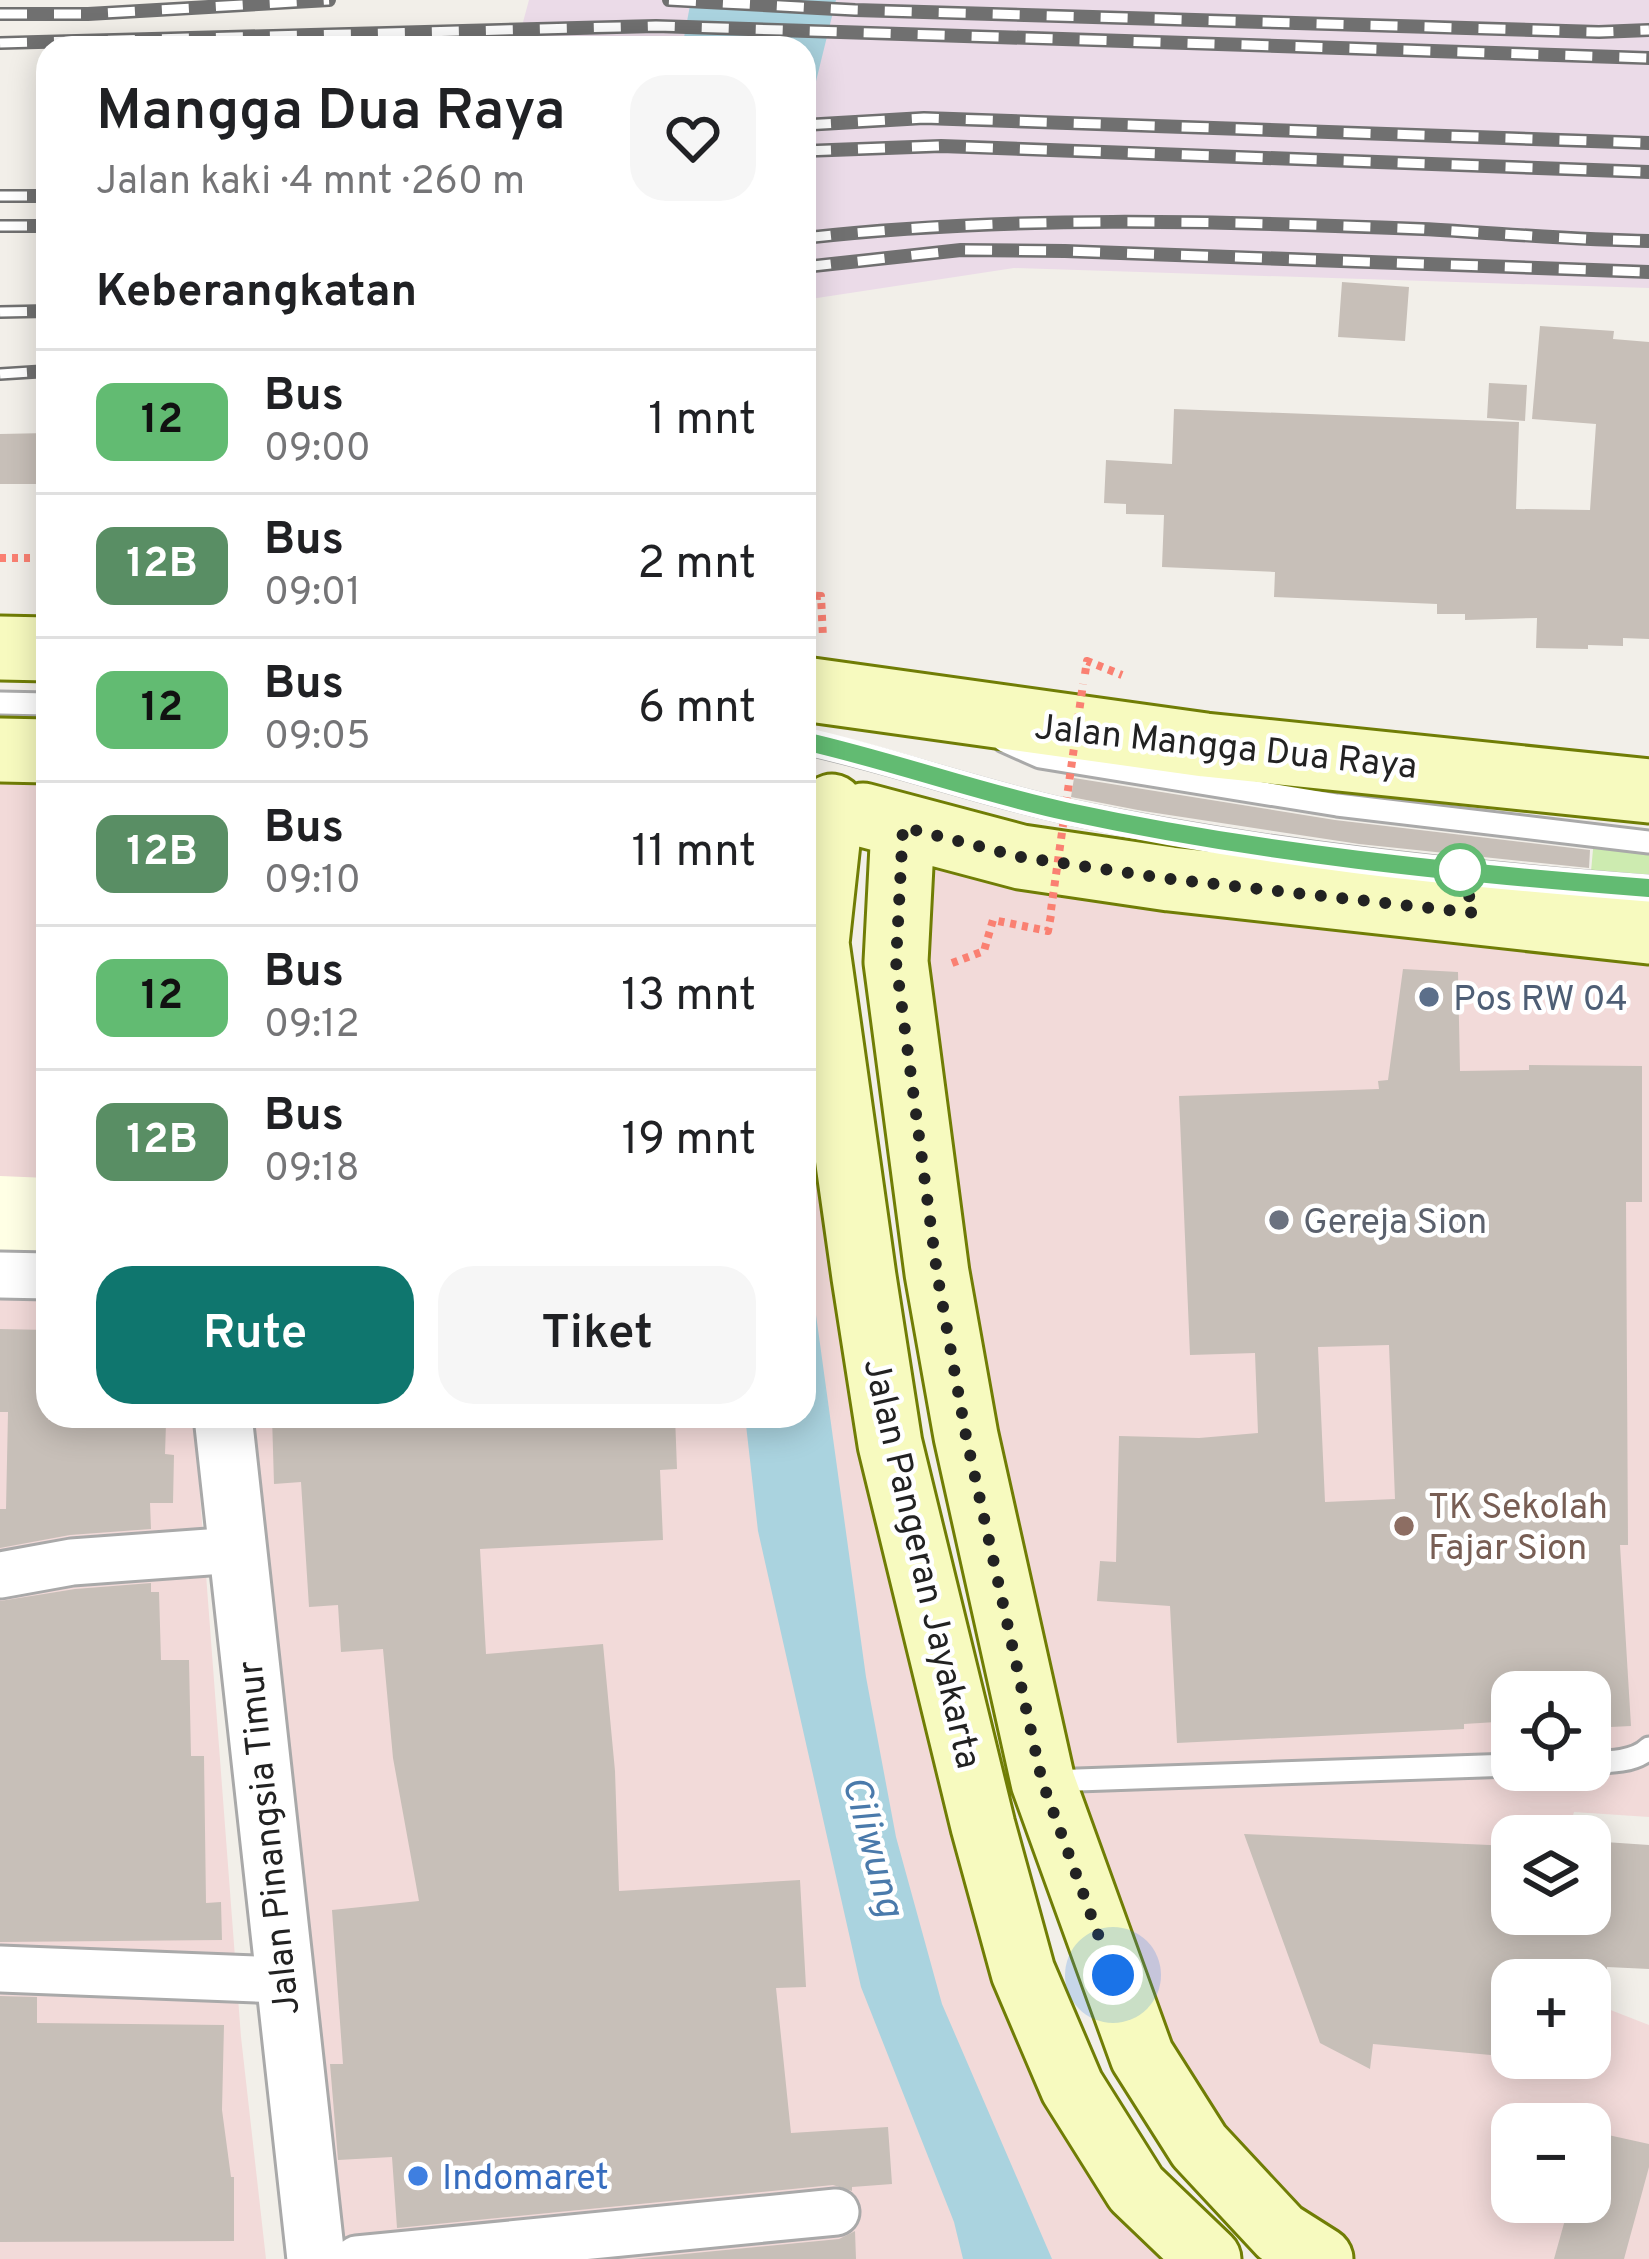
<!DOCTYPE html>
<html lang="id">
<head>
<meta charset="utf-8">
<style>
	:root { --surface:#fff; --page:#f6f6f6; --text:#202124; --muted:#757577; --line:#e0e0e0; --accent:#0f766e }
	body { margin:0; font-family:Overpass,sans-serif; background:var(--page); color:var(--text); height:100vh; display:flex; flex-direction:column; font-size:45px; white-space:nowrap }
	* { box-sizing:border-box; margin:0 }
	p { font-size:39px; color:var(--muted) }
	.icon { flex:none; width:66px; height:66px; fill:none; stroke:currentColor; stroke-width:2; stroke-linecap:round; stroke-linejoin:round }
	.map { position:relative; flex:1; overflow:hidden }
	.panel { position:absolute; left:36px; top:36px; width:780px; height:1392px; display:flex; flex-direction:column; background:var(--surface); border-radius:36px; box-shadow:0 6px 30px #0003 }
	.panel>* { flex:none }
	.badge { padding:0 24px; border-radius:18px; font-size:42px; line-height:78px }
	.tools { position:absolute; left:1491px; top:1671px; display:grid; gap:24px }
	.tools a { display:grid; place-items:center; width:120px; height:120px; border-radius:24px; background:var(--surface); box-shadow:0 6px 30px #0003; font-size:60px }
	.you { position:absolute; width:60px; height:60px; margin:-30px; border:9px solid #fff; border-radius:50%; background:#1a73e8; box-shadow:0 0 0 18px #1a73e833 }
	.map>.badge { position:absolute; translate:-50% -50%; box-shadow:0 0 0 6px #fff }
	h2 { padding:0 60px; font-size:45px; line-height:108px }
	.round { display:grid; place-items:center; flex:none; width:126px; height:126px; border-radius:36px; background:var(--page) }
	.overview { display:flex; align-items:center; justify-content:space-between; height:204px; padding:0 60px }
	h1 { font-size:57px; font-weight:600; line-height:90px }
	.button { display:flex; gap:24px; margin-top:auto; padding:24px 60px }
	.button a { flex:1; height:138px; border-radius:36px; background:var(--accent); color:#fff; font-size:48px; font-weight:600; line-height:138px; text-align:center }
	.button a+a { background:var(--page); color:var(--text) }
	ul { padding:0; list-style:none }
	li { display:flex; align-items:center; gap:36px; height:144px; padding:0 60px; border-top:3px solid var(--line) }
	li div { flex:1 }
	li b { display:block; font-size:45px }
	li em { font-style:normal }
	li .badge { min-width:132px; font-weight:700; text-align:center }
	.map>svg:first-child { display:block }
	.commercial { fill:#f2dad9; fill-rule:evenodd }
	.industrial { fill:#ebdbe8 }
	.education { fill:#ffffe5 }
	.grass { fill:#cdebb0 }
	.water { fill:#aad3df }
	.building { fill:#c7bfb8; fill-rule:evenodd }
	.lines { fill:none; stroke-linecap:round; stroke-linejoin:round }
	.service-casing { stroke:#a9a9a9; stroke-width:27 }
	.minor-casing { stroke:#a9a9a9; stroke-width:51 }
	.tertiary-casing { stroke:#a9a9a9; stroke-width:63 }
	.secondary-casing { stroke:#707d05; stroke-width:69 }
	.path { stroke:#fa8072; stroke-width:8; stroke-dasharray:6 6; stroke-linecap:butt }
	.service { stroke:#fff; stroke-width:21 }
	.minor { stroke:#fff; stroke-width:45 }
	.tertiary { stroke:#fff; stroke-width:57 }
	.secondary { stroke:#f7fabf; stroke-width:63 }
	.rail-casing { stroke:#707070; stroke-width:14 }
	.rail { stroke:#fff; stroke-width:9; stroke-dasharray:27; stroke-linecap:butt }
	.path-bridge { stroke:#fa8072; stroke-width:8; stroke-dasharray:6 6; stroke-linecap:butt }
	.line-casing { stroke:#fff; stroke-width:27 }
	.line { stroke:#62bb72; stroke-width:18 }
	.walk { stroke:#222; stroke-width:12; stroke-dasharray:0 21.6 }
	.stop-dot { fill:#fff; stroke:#62bb72; stroke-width:6 }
	.service-dot { fill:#5c6f8a; stroke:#fff; stroke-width:4.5 }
	.worship-dot { fill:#6b7280; stroke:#fff; stroke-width:4.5 }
	.education-dot { fill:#8d6e63; stroke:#fff; stroke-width:4.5 }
	.shop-dot { fill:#3f7fe0; stroke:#fff; stroke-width:4.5 }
	.labels { text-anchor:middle; stroke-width:9; stroke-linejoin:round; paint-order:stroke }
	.street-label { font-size:36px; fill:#222; stroke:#fff }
	.service-label { font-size:36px; fill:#4e5e75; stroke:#fff; text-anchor:start }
	.worship-label { font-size:36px; fill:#5b616d; stroke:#fff; text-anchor:start }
	.education-label { font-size:36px; fill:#785e54; stroke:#fff; text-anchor:start }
	.shop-label { font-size:36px; fill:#366cbe; stroke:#fff; text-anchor:start }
	.water-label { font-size:39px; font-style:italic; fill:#4a7aab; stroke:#fff }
</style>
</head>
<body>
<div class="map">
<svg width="1649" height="2259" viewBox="0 0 1649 2259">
	<rect width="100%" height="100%" fill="#f2efe9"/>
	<path class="commercial" d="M0,750L48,751V1416H194L241,2037L266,2259H0Z
		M804,802L864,1277L1072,2087L1209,2259H314L218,1416H804Z
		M903,827L1649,926V1817L1574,1812L1567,1836H1512V2058H1590V2002L1649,2025V2259H1321L1199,2146L1043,1781ZM1512,1692H1590V1770H1512ZM1512,2124H1590V2202H1512Z"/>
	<path class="industrial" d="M529,0H1649V288L1014,268L804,300V48H516Z"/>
	<path class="education" d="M0,1176L48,1178V1261L0,1260Z"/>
	<path class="grass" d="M1594,838L1649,843V887L1590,883Z"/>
	<path class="water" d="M691,0H836L804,130V48H682Z
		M804,1228L866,1677L896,1837L942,2004L1052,2259H963L954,2222L861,1987L758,1531L745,1416H804Z"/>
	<path class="building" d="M1342,282L1409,287L1405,341L1338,337Z
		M1540,326L1614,331L1613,339L1649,342V639L1623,638V646L1588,645V649L1536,648L1537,618L1465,620V614H1437V604L1274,597L1275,572L1162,567L1164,515L1126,514V504L1104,503L1106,460L1172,464L1174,409L1519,422L1516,509L1590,510L1596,424L1532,419Z
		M1489,383L1527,385L1525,421L1487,418Z
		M48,433V484H0V434Z
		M1074,778L1335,820L1590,850L1589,868L1359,844L1143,811L1071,797Z
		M1403,969L1458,972L1460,1071L1529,1070V1065L1642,1066V1202H1626L1628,1545H1620L1631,1726L1590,1728V1692H1512V1721L1464,1724V1729L1177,1743L1170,1606L1097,1601L1100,1561L1116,1562L1119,1436L1199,1438L1258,1433L1255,1353L1190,1355L1179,1096L1379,1089L1378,1081L1388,1080ZM1389,1345L1395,1499L1325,1502L1318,1347Z
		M0,1329L48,1330V1420L166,1423L165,1454L174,1455L173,1503H150L151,1529L70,1535L0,1548V1509H6L8,1412H0Z
		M272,1416H675L677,1469L660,1470L663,1540L480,1549L486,1654L603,1644L615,1771L619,1891L800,1880L806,1987L776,1988L791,2133L888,2127L892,2184L852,2187V2191L833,2185L397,2228L392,2157L338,2160L330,2064H343L332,1910L419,1901L393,1758L383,1649L341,1652L338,1605L309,1607L301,1482L274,1484Z
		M151,1583V1592H159L161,1660H189L191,1756H204L206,1903L221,1902L222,1940L0,1942V1601L75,1589Z
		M1244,1834L1512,1846V1914H1590V1841L1649,1845V1969L1607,1967L1606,1980H1512V2057L1373,2044L1370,2069L1320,2043Z
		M0,1996L37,1997V2023L224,2025L222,2110L231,2177H234V2241L0,2242Z
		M1590,2131L1649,2144V2167L1624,2259H1554L1570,2202H1590Z
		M855,2231L856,2259H633L839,2239Z"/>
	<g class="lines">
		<g class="service-casing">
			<path id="service" d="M0,703L48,704
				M1004,741L1040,757L1337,805L1649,842
				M804,742C893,761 980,793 1069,812C1260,852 1454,872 1649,888
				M1590,1762C1609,1762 1635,1762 1649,1748
				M1049,1781L1512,1765"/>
		</g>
		<g class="minor-casing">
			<path id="minor" d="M0,1275L48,1276
				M0,1575L72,1562L236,1550
				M0,1969L282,1980
				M357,2259L836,2212"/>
		</g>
		<g class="tertiary-casing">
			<path id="tertiary" d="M223,1416L316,2259"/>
		</g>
		<g class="secondary-casing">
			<path id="secondary" d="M0,648L48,649
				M804,689L1205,745L1649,791
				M0,750L48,751
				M832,806L817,943L864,1277L890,1444L983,1826L1023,1972L1072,2087L1136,2189L1209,2259
				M863,815L1021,857L1170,879L1649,932
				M903,827L896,962L937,1273L966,1436L1043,1782L1142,2056L1199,2146L1280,2233L1321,2259"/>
		</g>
		<path class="path" d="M0,558H48
			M804,595L821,596L823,638
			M1085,674L1087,661L1122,675
			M952,963L984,951L993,920L1048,931L1051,915"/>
		<use href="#service" class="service"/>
		<use href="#minor" class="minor"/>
		<use href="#tertiary" class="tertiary"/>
		<use href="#secondary" class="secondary"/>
		<g class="rail-casing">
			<path id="rail" d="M669,0L855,10L1599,32L1649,30
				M0,14H88L329,0
				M0,43L656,26L1649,58
				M804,125L924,118L1649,143
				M804,151L941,146L1649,172
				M0,196H48
				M0,226H48
				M804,238C1009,215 1216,221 1422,229C1498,233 1573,240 1649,241
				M804,267L961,250L1065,251L1649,272
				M0,312L48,311
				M0,374L48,371"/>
		</g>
		<use href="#rail" class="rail"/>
		<path class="path-bridge" d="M1051,910L1083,684"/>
	</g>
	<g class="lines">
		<g class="line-casing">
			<path id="line" d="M804,741C893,761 980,793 1069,812C1260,853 1454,873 1649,888"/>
		</g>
		<use href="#line" class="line"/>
		<path class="walk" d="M1113,1975L1042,1781L966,1436L937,1273L896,962L903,827L1021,857L1170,879L1475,913L1460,870"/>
	</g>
	<circle class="stop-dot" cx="1460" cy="870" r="24"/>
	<circle class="service-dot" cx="1429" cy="997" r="12"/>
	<circle class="worship-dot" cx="1279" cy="1220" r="12"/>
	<circle class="education-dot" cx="1404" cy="1526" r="12"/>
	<circle class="shop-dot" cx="418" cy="2176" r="12"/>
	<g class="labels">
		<g class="street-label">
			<text transform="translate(1226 745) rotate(6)" y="13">Jalan Mangga Dua Raya</text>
			<text transform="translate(924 1563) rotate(77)" y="13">Jalan Pangeran Jayakarta</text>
			<text transform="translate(267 1838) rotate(-96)" y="13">Jalan Pinangsia Timur</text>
		</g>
		<g class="service-label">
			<text x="1453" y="1010">Pos RW 04</text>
		</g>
		<g class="worship-label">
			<text x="1303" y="1233">Gereja Sion</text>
		</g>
		<g class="education-label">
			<text x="1428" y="1518">TK Sekolah<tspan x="1428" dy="41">Fajar Sion</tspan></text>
		</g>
		<g class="shop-label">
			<text x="442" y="2189">Indomaret</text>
		</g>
		<g class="water-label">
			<text transform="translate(875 1846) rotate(75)" y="14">Ciliwung</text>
		</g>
	</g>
</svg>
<div class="tools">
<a><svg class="icon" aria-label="locate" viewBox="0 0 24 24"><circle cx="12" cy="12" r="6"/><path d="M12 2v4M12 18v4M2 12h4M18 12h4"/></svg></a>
<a><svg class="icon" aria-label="layers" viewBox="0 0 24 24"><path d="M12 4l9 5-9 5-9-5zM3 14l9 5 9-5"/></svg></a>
<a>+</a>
<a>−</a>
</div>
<div class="you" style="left:1113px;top:1975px"></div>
<section class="panel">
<div class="overview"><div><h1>Mangga Dua Raya</h1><p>Jalan kaki · 4 mnt · 260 m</p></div><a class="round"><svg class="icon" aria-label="heart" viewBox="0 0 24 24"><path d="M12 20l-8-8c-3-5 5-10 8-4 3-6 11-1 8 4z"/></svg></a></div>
<h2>Keberangkatan</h2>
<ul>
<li><span class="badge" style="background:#62bb72;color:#111">12</span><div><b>Bus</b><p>09:00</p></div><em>1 mnt</em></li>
<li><span class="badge" style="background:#598e64;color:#fff">12B</span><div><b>Bus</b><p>09:01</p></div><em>2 mnt</em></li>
<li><span class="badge" style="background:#62bb72;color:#111">12</span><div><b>Bus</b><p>09:05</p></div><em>6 mnt</em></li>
<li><span class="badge" style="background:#598e64;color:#fff">12B</span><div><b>Bus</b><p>09:10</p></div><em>11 mnt</em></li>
<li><span class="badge" style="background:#62bb72;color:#111">12</span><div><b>Bus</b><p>09:12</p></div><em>13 mnt</em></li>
<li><span class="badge" style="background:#598e64;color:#fff">12B</span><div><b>Bus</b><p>09:18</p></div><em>19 mnt</em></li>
</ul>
<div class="button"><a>Rute</a><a>Tiket</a></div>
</section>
</div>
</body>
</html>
